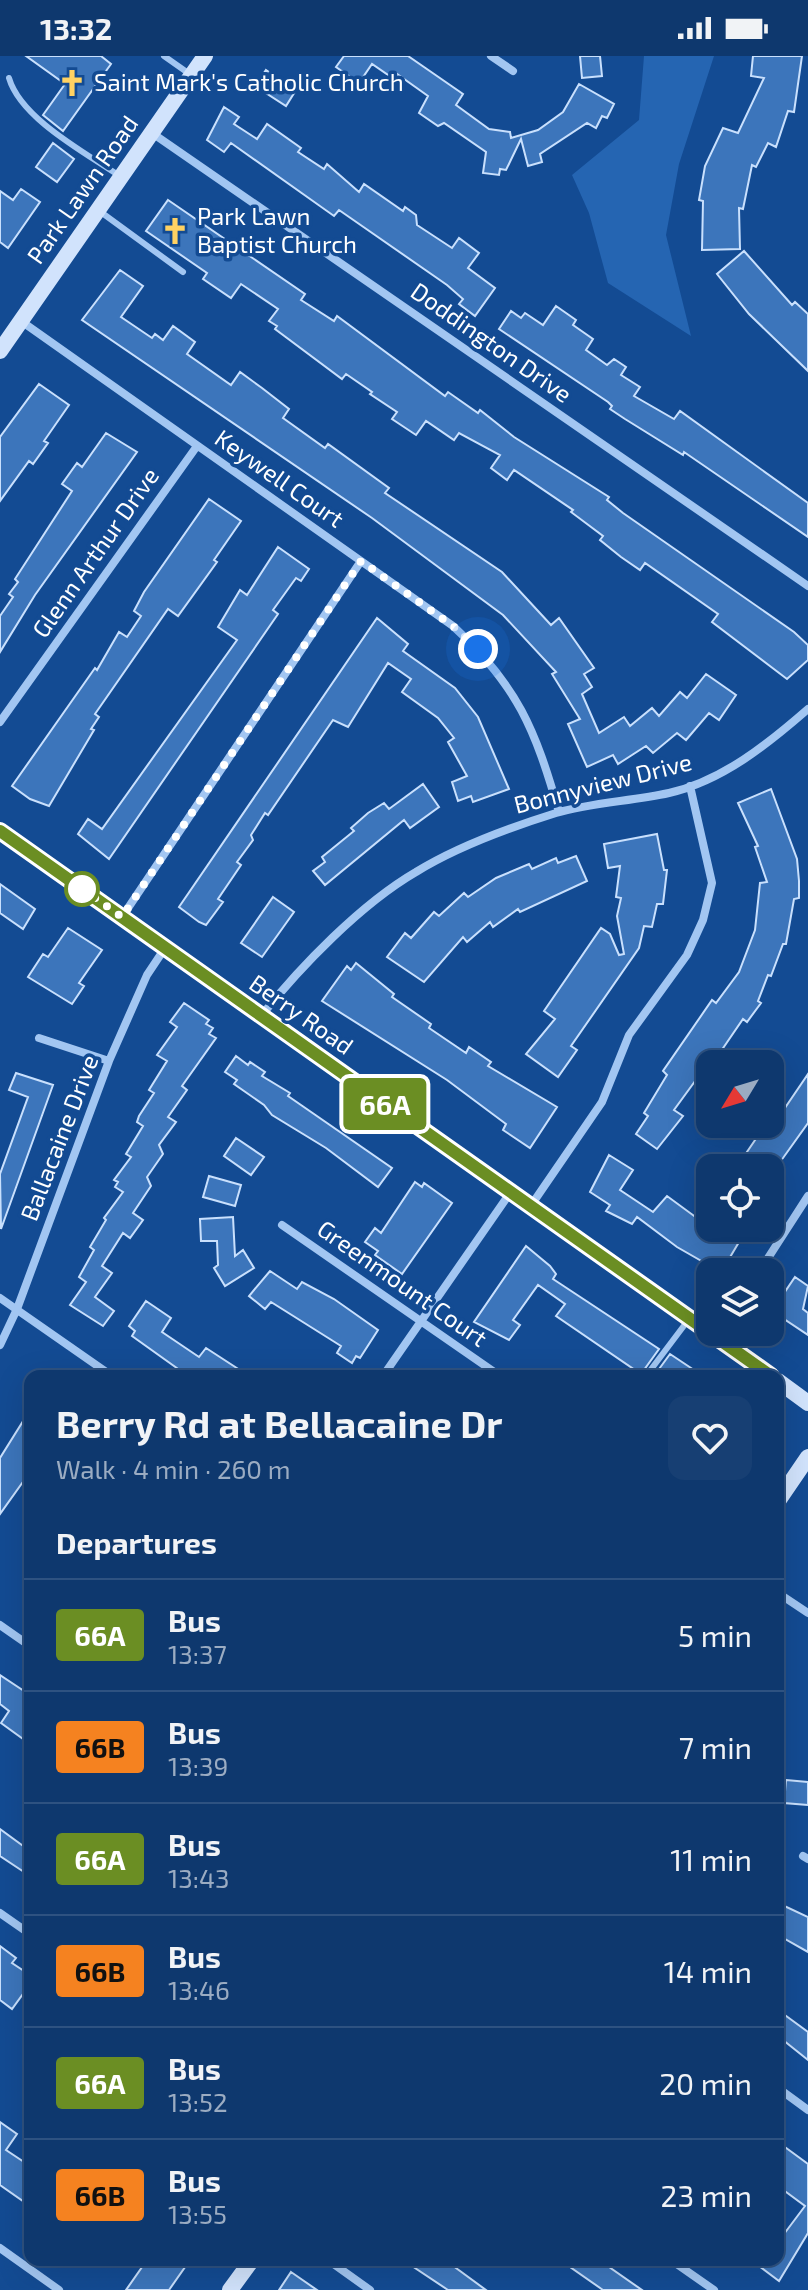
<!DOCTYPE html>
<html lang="en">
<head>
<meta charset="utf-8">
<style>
	:root { --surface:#0e386e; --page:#173f73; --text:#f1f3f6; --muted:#9bacc2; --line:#2e5281 }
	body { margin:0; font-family:"Exo 2",sans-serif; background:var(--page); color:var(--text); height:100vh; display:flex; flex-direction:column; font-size:30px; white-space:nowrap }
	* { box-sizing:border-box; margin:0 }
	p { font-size:26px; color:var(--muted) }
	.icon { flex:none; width:44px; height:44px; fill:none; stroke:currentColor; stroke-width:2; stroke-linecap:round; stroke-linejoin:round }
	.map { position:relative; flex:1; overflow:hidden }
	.details { position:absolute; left:24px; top:1314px; width:760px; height:896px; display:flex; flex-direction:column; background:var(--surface); border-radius:16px; box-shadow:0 8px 32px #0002,0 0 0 2px var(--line) }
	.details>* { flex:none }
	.badge { padding:0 16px; border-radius:6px; font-size:28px; line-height:52px }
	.needle { width:52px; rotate:232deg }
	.fabs { position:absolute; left:696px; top:994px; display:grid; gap:16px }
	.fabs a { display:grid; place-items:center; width:88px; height:88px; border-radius:16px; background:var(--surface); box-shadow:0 8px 32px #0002,0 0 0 2px var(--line); font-size:40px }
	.you { position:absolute; width:40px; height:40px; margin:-20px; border:6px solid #fff; border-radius:50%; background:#1a73e8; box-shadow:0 0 0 12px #1a73e833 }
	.map>.badge { position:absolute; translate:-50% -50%; box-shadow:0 0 0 4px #fff }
	h2 { padding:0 32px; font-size:30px; line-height:72px }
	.round { display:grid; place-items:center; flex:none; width:84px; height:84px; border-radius:16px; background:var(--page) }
	.headline { display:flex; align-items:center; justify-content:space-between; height:136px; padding:0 32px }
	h1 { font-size:38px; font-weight:700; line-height:60px }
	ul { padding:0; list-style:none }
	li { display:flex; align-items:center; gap:24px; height:112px; padding:0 32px; border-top:2px solid var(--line) }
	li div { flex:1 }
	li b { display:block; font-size:30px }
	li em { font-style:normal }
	li .badge { min-width:88px; font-weight:700; text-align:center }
	.status { display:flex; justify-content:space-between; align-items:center; height:56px; padding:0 40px; background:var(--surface); direction:ltr }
	.status svg { height:22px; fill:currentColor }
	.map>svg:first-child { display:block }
	.green { fill:#2565b2 }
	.building { fill:#3c75bb; stroke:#c9e0fd; stroke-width:2 }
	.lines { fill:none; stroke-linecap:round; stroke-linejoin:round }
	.lane { stroke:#a2c6f2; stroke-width:6 }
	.street { stroke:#a2c6f2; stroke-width:8 }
	.secondary { stroke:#d1e3fc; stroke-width:16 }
	.line-casing { stroke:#fff; stroke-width:18 }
	.line { stroke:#6b8e23; stroke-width:12 }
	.walk { stroke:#fff; stroke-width:8; stroke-dasharray:0 14.4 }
	.stop-dot { fill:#fff; stroke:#6b8e23; stroke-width:4 }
	.labels { text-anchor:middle; stroke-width:7; stroke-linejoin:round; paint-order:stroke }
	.poi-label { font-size:24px; fill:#fff; stroke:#134b93; text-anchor:start }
	.street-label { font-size:24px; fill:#fff; stroke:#134b93 }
</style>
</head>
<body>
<div class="status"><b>13:32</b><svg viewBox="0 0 49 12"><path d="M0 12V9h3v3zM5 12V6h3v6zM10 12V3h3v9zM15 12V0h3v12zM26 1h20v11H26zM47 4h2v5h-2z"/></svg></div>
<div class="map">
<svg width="808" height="2234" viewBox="0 0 808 2234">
	<rect width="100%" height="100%" fill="#134b93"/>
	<path class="green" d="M644,0H714L679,108L666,179L691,280L608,227L589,157L572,119L639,64Z"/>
	<path class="building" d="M26,0H101L111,8L63,75L43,59L65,28Z
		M344,0H408L463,38L456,49L489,73L510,76L511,82L538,74L563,56L579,28L614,48L607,62L602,60L596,72L587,67L540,98L542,106L528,110L521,83L506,114L500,113L499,119L483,117L486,96L444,67L438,70L419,57L428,40L397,18L394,23L372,8L359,27L336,11Z
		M580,0H600L602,20L582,22Z
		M753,0H802L794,56L788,55L776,91L768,87L756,111L752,109L743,153L739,152L740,193L702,194L703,145L699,144L705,110L723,72L738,77L764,22L751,20Z
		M266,14L296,34L286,50L255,30Z
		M224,51L239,61L234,68L257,83L267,68L301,92L298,96L324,113L327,108L359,136L364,128L403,155L405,151L416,159L417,169L452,192L459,182L479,197L468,212L495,232L475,260L459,248L463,243L447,229L339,154L334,160L231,87L224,96L207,84Z
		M53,87L74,103L57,126L36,111Z
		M21,133L40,146L8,192L0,186V135L13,144Z
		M168,144L305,238L301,244L334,265L337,260L445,340L448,336L478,357L480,354L514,381L609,441L607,444L623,457L794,576L808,589V604L787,623L712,566L718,558L645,507L640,514L621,501L600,484L603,480L571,456L573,454L514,414L507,424L491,412L500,399L459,377L454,384L426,365L416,379L392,363L397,356L370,338L372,336L346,318L342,323L275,273L277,270L269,265L278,253L241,228L231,242L203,223L207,217L146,175Z
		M744,195L792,249L795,246L808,258V315L749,258L717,218Z
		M120,214L143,230L121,261L152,282L155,278L163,284L173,270L195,286L187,298L231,329L240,316L262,332L289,353L283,362L325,392L328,388L389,432L385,437L502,516L551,569L559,562L594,612L584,618L592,631L582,638L599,677L624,661L630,670L652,652L659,660L680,636L687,642L706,618L736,639L719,664L709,657L686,684L677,677L653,697L646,690L618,708L613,699L587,711L568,668L580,663L552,618L556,616L503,559L372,462L82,264Z
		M556,250L576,264L573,269L593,283L586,294L607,309L614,303L626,311L621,319L640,331L634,340L674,363L680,355L808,447V481L684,396L683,399L625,363L610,353L612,350L608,346L499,273L511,255L521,262L525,257L543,269Z
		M39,328L69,349L44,385L48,387L33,408L29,405L0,445V381Z
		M106,377L137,396L35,539L0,596V560L13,541L9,538L18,526L15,523L72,435L62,428L77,407L82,411Z
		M209,443L241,465L214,504L217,506L178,560L168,553L95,658L99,661L91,673L94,674L49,750L30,743L12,730L95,612L97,614L119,576L127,581L141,560L134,555L144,536Z
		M278,491L309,513L301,525L296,522L273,554L278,558L109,803L78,778L88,763L102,773L237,584L218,571L240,534L247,539Z
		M377,562L408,588L403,595L455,632L478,661L509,733L473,746L471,740L458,745L452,726L467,720L448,686L454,682L438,662L402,636L411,623L388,607L348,671L333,664L268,759L265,757L251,779L253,784L237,806L241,809L218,843L223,846L206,869L199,866L179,851Z
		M423,728L439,751L410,772L404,764L325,829L313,815L325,806L322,801L354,775L351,772L368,757L384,747L389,753Z
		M771,733L797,803L799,825V842L794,843L786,888H783L771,920L768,919L758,945L761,947L747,966L743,963L704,1020L701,1017L674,1054L683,1060L657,1093L636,1078L648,1060L644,1057L667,1019L663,1015L712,944L716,947L739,916L755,874L760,827L767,826L755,791L758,790L738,747Z
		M657,778L664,814H667L663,848H657L652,871L644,870L639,892L571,990L577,994L558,1021L526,998L555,963L544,955L601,872L610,878L619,899L624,898L617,860L621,842L616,841L620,810L608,812L604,788Z
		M576,800L587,825L520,856L518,853L493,871L490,866L467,886L463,881L424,926L387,901L405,877L411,882L434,856L439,860L464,837L468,841L496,822L529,808L532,813L556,802L558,807Z
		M0,828L35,853L23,873L0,857Z
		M273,841L294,856L262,901L241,887Z
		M68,872L102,894L79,927L84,930L72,948L28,921L43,898L48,901Z
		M356,907L394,938L392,941L431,968L429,972L466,997L469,991L491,1006L488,1010L557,1051L530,1092L503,1074L506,1068L447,1024L322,945L347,910L351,914Z
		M184,947L209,964L206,968L213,972L209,978L216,982L182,1030L187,1034L168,1061L176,1066L159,1089L163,1098L147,1121L151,1130L133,1157L143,1164L130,1182L123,1177L102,1210L112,1217L95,1241L114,1255L103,1270L70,1249L86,1226L79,1221L94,1194L90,1191L106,1164L104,1162L123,1136L115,1131L118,1126L114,1124L131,1101L126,1098L143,1070L137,1066L139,1060L154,1037L149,1034L167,1005L157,999L177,971L170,966Z
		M236,1000L248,1009L250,1006L265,1016L262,1020L290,1037L288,1040L392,1112L378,1131L326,1092L272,1059L264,1049L234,1028L237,1024L225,1016Z
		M16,1017L53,1029L1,1173L0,1118L28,1041L9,1034Z
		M808,1018V1067L783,1102L775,1112H736L766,1068H774Z
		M236,1082L264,1101L251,1119L224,1100Z
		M609,1099L633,1114L620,1134L653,1156L667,1140L720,1179L728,1172L742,1181L723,1213L719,1215L677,1191L637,1161L632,1168L606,1155L610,1149L590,1136Z
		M209,1120L241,1129L235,1150L203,1141Z
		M415,1126L422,1131L424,1127L452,1147L402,1218L375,1199L378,1195L365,1186L375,1172L381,1177Z
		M233,1161L235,1200L243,1194L254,1212L225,1230L214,1212L218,1209L217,1185H201L200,1163Z
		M526,1190L550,1210L556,1218L553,1223L659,1293L641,1318L556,1260L565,1248L538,1229L513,1264L520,1269L509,1284L474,1266Z
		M270,1215L297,1233L302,1226L334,1243L378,1274L360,1302L356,1300L352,1307L337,1297L341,1290L271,1246L265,1253L249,1240Z
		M795,1221L808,1230L803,1253L808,1257V1279L772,1255Z
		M146,1245L171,1262L162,1276L199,1301L206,1292L249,1320H188L132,1280L135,1275L129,1270Z
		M670,1298L703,1320H654Z
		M30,1354V1416L0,1458V1402Z
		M0,1619L30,1639V1688L1,1667L9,1655L0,1648Z
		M786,1724L808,1726V1749L784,1747Z
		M0,1773L30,1795V1820L0,1800Z
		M778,1847L808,1861V1896L778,1879Z
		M0,1890L16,1902L12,1907L30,1919V1943L23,1938L12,1953L0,1944Z
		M778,1954L808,1976V2004L778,1980Z
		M0,2066L17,2078L6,2094L30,2110V2150L0,2129Z
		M778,2086L808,2108V2177L779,2225L751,2204H778V2186L805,2150L778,2130Z
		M147,2204H190L169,2234H126Z
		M403,2204H445L486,2234H448Z
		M560,2204H599L642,2234H603Z
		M291,2216L317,2234H279Z"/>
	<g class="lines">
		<path class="lane" d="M164,0L191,19
			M9,22C21,63 86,97 121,121
			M98,154L183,216
			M646,1320L689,1263"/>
		<path class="street" d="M491,0L513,15
			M152,77L808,530
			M21,265L453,570C518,630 535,673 559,756
			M0,666L197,390
			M122,861L361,505
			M261,960C301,910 361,848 416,816C458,790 508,772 556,757C589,747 633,745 669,737C722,725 768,688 808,653
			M39,982L109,1005
			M530,1151L602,1046L629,979L687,899L703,864L712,827L690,730
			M282,1169L500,1320
			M759,1216L808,1140
			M0,1242L112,1320
			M0,1289L17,1253L109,1005L147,919L165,892
			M383,1320L510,1137
			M778,1537L808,1557
			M0,1569L30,1590
			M803,1800L808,1803
			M0,1857L30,1878
			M778,2032L808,2054
			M0,2192L59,2234
			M328,2204L370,2234
			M671,2204L714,2234"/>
		<path class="secondary" d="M0,295L205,0
			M0,775L771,1320
			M778,1325L808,1347
			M778,1445L808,1401
			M230,2234L252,2204"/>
	</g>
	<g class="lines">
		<g class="line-casing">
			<path id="line" d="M0,775L771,1320"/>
		</g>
		<use href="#line" class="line"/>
		<path class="walk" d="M82,833L71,825L122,861L361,505L453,570L478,593"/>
	</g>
	<defs>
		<g id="church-bare" transform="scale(2.16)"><path d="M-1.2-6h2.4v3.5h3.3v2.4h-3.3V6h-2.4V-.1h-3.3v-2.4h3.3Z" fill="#ffd263" stroke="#134b93" stroke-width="2.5" paint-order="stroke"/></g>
	</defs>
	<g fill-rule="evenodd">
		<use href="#church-bare" x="72" y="27"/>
		<use href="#church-bare" x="175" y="175"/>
	</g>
	<circle class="stop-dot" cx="82" cy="833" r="16"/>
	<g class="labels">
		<g class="poi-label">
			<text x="94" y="35">Saint Mark's Catholic Church</text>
			<text x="197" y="169">Park Lawn<tspan x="197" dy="28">Baptist Church</tspan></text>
		</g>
		<g class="street-label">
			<text transform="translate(83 134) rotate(-55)" y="8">Park Lawn Road</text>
			<text transform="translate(491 287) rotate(35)" y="8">Doddington Drive</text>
			<text transform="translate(279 423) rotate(35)" y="8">Keywell Court</text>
			<text transform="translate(96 497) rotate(-55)" y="8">Glenn Arthur Drive</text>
			<text transform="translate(603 728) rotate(-14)" y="8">Bonnyview Drive</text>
			<text transform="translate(301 959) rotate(35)" y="8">Berry Road</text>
			<text transform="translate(60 1082) rotate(-69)" y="8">Ballacaine Drive</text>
			<text transform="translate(402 1228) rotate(35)" y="8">Greenmount Court</text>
		</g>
	</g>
</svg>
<div class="fabs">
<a><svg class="needle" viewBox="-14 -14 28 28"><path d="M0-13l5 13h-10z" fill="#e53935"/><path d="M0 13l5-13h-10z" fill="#9bacc2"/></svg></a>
<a><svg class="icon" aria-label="locate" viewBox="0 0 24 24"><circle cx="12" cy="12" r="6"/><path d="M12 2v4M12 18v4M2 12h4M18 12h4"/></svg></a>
<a><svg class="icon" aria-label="layers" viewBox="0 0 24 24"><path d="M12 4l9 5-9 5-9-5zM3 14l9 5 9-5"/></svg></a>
</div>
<div class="you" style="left:478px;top:593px"></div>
<b class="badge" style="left:385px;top:1048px;background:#6b8e23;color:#fff">66A</b>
<section class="details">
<div class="headline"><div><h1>Berry Rd at Bellacaine Dr</h1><p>Walk · 4 min · 260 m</p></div><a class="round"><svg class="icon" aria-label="heart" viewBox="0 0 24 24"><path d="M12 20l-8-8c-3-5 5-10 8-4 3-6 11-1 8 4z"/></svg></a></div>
<h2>Departures</h2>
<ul>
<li><span class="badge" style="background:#6b8e23;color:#fff">66A</span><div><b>Bus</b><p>13:37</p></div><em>5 min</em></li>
<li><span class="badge" style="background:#f58220;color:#111">66B</span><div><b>Bus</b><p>13:39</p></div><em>7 min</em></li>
<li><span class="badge" style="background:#6b8e23;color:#fff">66A</span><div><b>Bus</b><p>13:43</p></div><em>11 min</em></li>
<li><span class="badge" style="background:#f58220;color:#111">66B</span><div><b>Bus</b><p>13:46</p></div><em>14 min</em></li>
<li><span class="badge" style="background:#6b8e23;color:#fff">66A</span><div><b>Bus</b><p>13:52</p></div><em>20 min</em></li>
<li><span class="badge" style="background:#f58220;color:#111">66B</span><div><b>Bus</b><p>13:55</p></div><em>23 min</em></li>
</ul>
</section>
</div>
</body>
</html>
